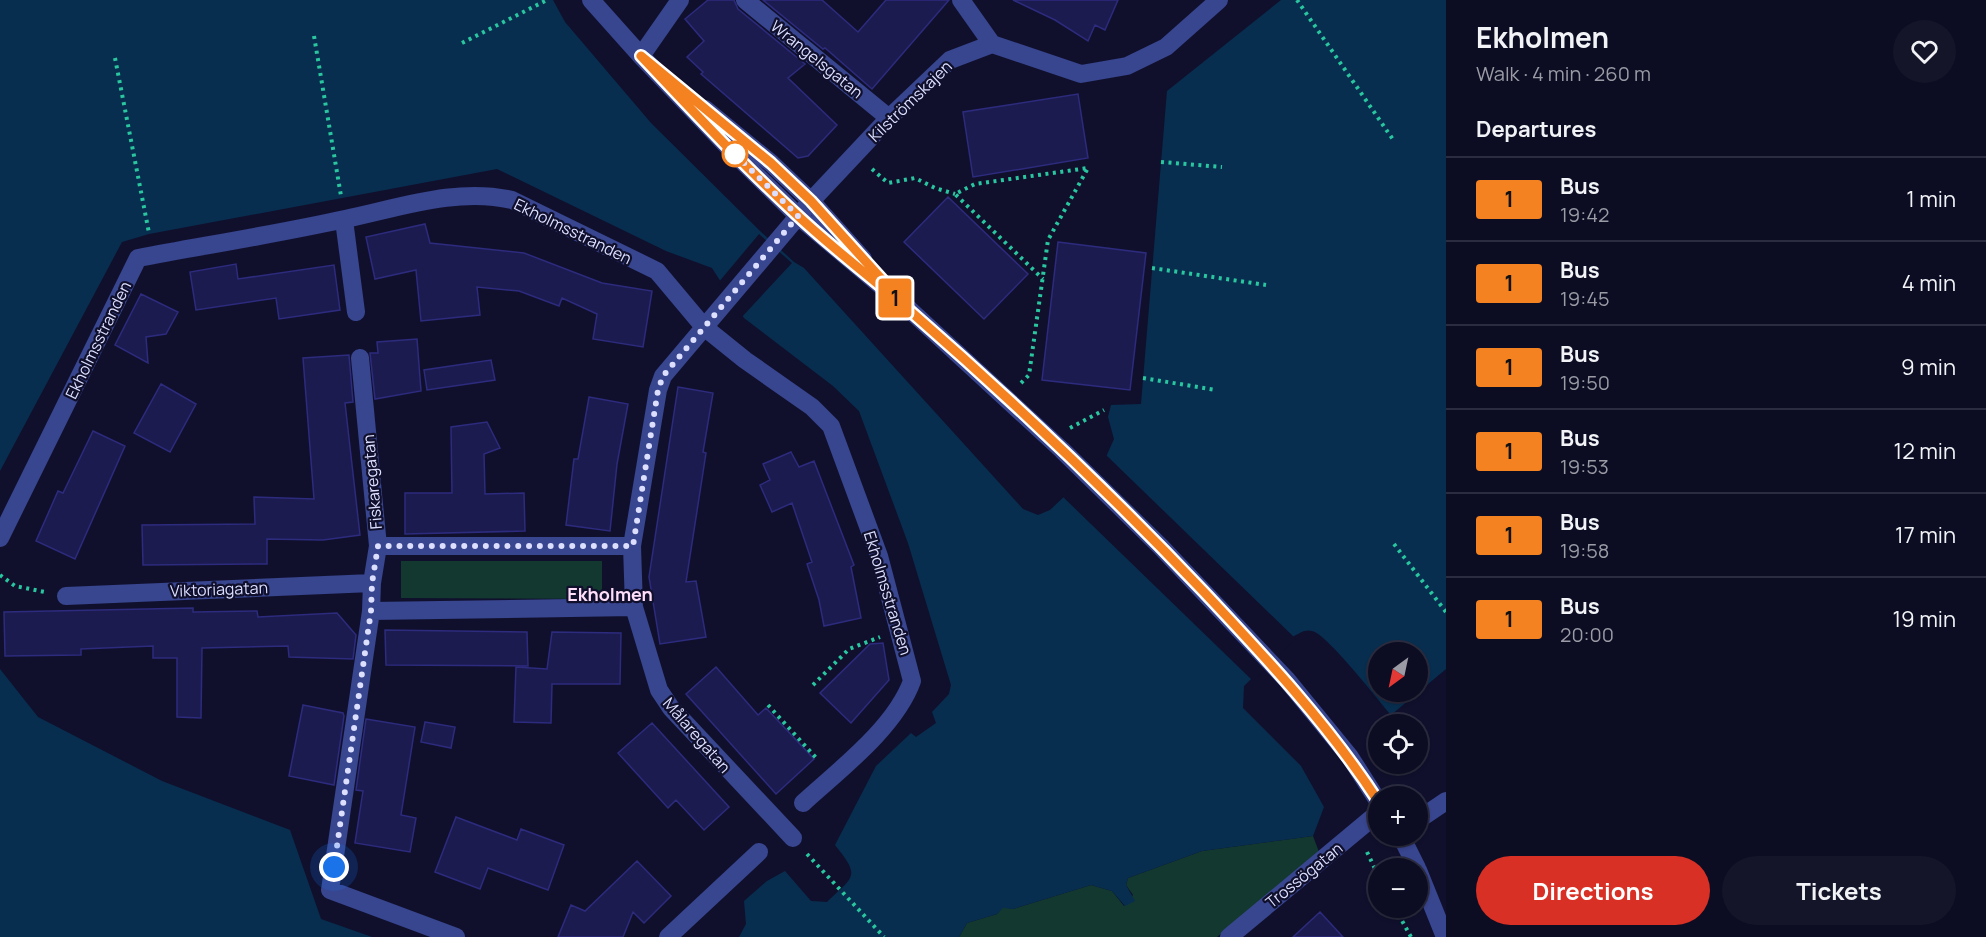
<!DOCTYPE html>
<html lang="en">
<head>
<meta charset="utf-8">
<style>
	:root { --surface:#0c0c22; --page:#15152a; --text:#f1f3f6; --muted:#9a9ba5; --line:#2c2c40; --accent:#d93025 }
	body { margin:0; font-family:Manrope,sans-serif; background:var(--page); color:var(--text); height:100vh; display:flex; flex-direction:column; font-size:22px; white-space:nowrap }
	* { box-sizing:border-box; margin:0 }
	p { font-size:20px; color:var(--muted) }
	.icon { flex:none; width:33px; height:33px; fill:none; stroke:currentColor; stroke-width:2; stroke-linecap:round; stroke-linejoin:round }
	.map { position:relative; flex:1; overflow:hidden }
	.sheet { display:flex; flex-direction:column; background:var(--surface); width:540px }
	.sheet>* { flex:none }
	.badge { padding:0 12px; border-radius:4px; font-size:21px; line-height:39px }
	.needle { width:39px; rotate:213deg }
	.fabs { position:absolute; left:1368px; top:642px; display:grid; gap:12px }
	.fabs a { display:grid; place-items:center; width:60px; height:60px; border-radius:50%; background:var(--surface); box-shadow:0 2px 4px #0004,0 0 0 2px var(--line); font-size:30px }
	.you { position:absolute; width:30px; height:30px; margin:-15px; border:4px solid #fff; border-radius:50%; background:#1a73e8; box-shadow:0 0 0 9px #1a73e833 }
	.map>.badge { position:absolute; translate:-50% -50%; box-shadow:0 0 0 3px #fff }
	h2 { padding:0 30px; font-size:22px; line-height:54px }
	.round { display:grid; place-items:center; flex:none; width:63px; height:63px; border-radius:32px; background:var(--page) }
	.summary { display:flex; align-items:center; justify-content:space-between; height:102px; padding:0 30px }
	h1 { font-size:28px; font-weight:700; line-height:45px }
	.cta { display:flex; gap:12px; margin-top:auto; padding:12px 30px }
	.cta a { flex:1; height:69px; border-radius:36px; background:var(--accent); color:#fff; font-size:24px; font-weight:700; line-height:69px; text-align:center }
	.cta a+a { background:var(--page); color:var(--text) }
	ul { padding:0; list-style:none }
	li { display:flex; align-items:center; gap:18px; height:84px; padding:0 30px; border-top:2px solid var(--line) }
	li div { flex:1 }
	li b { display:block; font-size:22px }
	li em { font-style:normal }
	li .badge { min-width:66px; font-weight:700; text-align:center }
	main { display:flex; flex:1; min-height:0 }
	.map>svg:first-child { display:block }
	.green { fill:#123830 }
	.water { fill:#082e4f; fill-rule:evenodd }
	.pier { fill:#10102d }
	.building { fill:#1c1b50; stroke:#2d2b7d; stroke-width:1.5 }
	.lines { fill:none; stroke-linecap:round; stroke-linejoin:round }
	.path { stroke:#29c6a0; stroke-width:4; stroke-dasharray:3 4.5; stroke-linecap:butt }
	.minor { stroke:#38458f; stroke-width:18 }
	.line-casing { stroke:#fff; stroke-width:14 }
	.line { stroke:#f58220; stroke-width:9 }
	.walk { stroke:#dcdfff; stroke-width:6; stroke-dasharray:0 10.8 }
	.stop-dot { fill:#fff; stroke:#f58220; stroke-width:3 }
	.labels { text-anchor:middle; stroke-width:4.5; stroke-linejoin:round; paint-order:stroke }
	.street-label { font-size:16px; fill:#dcdfff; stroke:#10102d }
	.neighbourhood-label { font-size:18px; font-weight:bold; fill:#ffdef9; stroke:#10102d }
</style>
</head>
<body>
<main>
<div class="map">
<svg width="1446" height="937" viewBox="0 0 1446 937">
	<rect width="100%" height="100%" fill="#10102d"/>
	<path class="green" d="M401,561H602V599L401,598Z
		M1313,836L1319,852L1217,937H959L967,923L997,914L1003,907L1013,909L1091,885L1112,891L1124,906L1133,895L1126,885L1128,878L1202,851Z"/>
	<path class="water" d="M0,0H553L565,22L651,123L760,231L794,262L804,268L1023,509L1038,515L1050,510L1106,457L1114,439L1108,417L1111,405L1141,404L1167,91L1281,0H1446V669L1391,715C1379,701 1326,633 1312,631C1305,629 1300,633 1294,636L1244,686L1243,708L1301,766L1324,807L1313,836L1202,851L1128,878L1126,885L1135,901L1125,906L1112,891L1091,885L1013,909L1003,908L997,914L967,923L959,937H739L746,924L744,901L767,881L785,871L811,901L827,902C854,876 861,877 835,845L876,766L911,733L916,737L936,723L932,712L949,694L951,685L908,543L859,411L833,386L744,318L712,268L666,251L497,169L149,234L122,242L0,471ZM1378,652H1418V692H1378Z
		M0,669L38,717L162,781L290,830L321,919L372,937H0Z"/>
	<path class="pier" d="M759,234L792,263L741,318L718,283Z
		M1104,453L1296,639L1253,681L1062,496Z"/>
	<path class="building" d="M708,0H734L738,9L805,64L788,78L837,125L808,156L798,158L701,74L703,72L687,57L704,41L685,19Z
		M763,0H822L858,32L886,0H949L872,89L825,48L823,49Z
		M1013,0H1118L1105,30L1095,25L1088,41L1055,20Z
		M1078,94L1088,158L973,177L963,112Z
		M948,197L1028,274L984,319L904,242Z
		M425,224L430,243L524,253L602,283L652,291L643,347L593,339L597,314L562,298L559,306L519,291L477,287L480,315L421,321L416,270L375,279L366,237Z
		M1058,242L1146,253L1130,390L1042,380Z
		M236,264L238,279L334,265L340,310L279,319L276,298L196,310L190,272Z
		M141,294L178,312L166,334L146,337L148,363L115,345Z
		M417,339L421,391L375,399L370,353H378L377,342Z
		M349,355L353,402L345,403L360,535L323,540L267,539V564L143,565L142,525L255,524L254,497L314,499L303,358Z
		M491,360L495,380L427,390L424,370Z
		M161,384L196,404L170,452L134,433Z
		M678,387L713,393L703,452L706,453L686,582L696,581L706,637L660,644L649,577Z
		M589,397L628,404L617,464L610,531L566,525L574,459H578Z
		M487,422L500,448L484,454L485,494L524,493L525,531L405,534V493H452L451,427Z
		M93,431L125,446L75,559L36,541L58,491L63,493Z
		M791,452L799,467L814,461L854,565L851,567L861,618L824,626L819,600L807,564L812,562L792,503L772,512L760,485L770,480L763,464Z
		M193,608V612L257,611L258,617L337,613L356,635L353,659L289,657L288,646L202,648L201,718L177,717V658H153V646L81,649V655L5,656L4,612Z
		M385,630L527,632L528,666L386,665Z
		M552,632L621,633L620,684H552L551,723L514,722L516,667L547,669Z
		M883,643L889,680L851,723L820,693L870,644Z
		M716,667L758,715L766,708L814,759L776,794L686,694Z
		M303,705L343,713L344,716L334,785L289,776Z
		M366,719L415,727L401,815L416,818L410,852L355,843L363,791L356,790Z
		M425,722L455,727L451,748L421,742Z
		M652,723L729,807L704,830L676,800L668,808L618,753Z
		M456,817L517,840L521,829L564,845L548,890L488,868L480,889L435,872Z
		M637,861L671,896L644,923L633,912L623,937H558L571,905L585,911Z
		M1320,912L1343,937H1293Z"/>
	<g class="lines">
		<path class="path" d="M1297,0L1394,141
			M314,36L341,196
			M462,43L547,0
			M115,58L149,233
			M1161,162L1222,167
			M872,169L888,183L915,178L935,188L955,194
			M1152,268L1266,285
			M1143,378L1216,390
			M1021,383L1029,375L1048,240L1088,168L975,184L955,194L1043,279
			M1070,428L1104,410
			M1394,544L1446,612
			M0,575L15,586L45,592
			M813,685L849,649L880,637
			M768,705L818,760
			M1367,852L1378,875
			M807,854L884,937
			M1395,908L1411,937"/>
		<path class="minor" d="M591,0L641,56L735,154L798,216L910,310L1062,450L1161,547L1287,680L1350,757L1378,801
			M745,0L889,118
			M961,0L992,44
			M641,56L680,0
			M705,109L771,163L811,201L863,259
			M344,220L356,312
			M360,358L378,546L372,583L371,611L330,890L456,937
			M0,538L138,258C207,245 277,234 345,219C399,208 457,187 512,200L657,271L704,327L745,360L812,407L831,426L879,556L912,681C895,728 839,770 803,803
			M378,546H632
			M66,596L372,583
			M371,611L634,607
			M1418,820L1446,801
			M1401,836L1417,868
			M793,838L671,708L659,690L634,607L632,546L658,390L663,376L811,201L889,118L950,60L992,44L1081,74L1127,66L1166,47L1219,0
			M1418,870L1445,937
			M668,937L759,852
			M1229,937L1378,813"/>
	</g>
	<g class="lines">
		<g class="line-casing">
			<path id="line" d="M896,295L811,201L771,163L641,56C692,110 742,164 796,214C832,248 872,278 909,310C1011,399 1110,493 1203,591C1266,658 1328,724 1378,801"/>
		</g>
		<use href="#line" class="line"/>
		<path class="walk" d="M334,867L371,611L372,583L378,546H633L658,390L663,376L798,216L735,154"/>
	</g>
	<circle class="stop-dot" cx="735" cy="154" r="12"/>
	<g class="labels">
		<g class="street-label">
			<text transform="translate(817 59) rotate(39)" y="6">Wrangelsgatan</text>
			<text transform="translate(910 101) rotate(-44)" y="6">Kilströmskajen</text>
			<text transform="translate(573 231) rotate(26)" y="6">Ekholmsstranden</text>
			<text transform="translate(98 340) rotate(-64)" y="6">Ekholmsstranden</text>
			<text transform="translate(372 482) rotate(-95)" y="6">Fiskaregatan</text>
			<text transform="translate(219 589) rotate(-2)" y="6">Viktoriagatan</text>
			<text transform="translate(888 593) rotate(73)" y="6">Ekholmsstranden</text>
			<text transform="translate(697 735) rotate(49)" y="6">Målaregatan</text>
			<text transform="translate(1304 875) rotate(-39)" y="6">Trossögatan</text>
		</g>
		<g class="neighbourhood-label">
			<text x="610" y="601">Ekholmen</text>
		</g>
	</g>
</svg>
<div class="fabs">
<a><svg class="needle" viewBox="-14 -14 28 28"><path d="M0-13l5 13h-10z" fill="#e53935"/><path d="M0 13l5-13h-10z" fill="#9a9ba5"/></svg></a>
<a><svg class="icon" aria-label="locate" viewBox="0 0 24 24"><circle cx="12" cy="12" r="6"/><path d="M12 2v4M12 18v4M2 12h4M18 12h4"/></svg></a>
<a>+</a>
<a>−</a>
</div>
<div class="you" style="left:334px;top:867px"></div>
<b class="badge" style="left:895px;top:298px;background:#f58220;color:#111">1</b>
</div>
<section class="sheet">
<div class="summary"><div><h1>Ekholmen</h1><p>Walk · 4 min · 260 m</p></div><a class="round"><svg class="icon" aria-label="heart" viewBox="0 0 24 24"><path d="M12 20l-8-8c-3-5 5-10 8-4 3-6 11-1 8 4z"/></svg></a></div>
<h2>Departures</h2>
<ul>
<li><span class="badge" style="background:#f58220;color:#111">1</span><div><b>Bus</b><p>19:42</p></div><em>1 min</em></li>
<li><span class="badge" style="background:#f58220;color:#111">1</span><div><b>Bus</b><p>19:45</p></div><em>4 min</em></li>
<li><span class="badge" style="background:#f58220;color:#111">1</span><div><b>Bus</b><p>19:50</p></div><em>9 min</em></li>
<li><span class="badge" style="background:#f58220;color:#111">1</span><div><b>Bus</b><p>19:53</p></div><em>12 min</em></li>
<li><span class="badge" style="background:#f58220;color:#111">1</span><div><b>Bus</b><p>19:58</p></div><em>17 min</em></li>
<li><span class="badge" style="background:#f58220;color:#111">1</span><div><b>Bus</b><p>20:00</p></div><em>19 min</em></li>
</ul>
<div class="cta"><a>Directions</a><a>Tickets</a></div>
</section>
</main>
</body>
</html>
